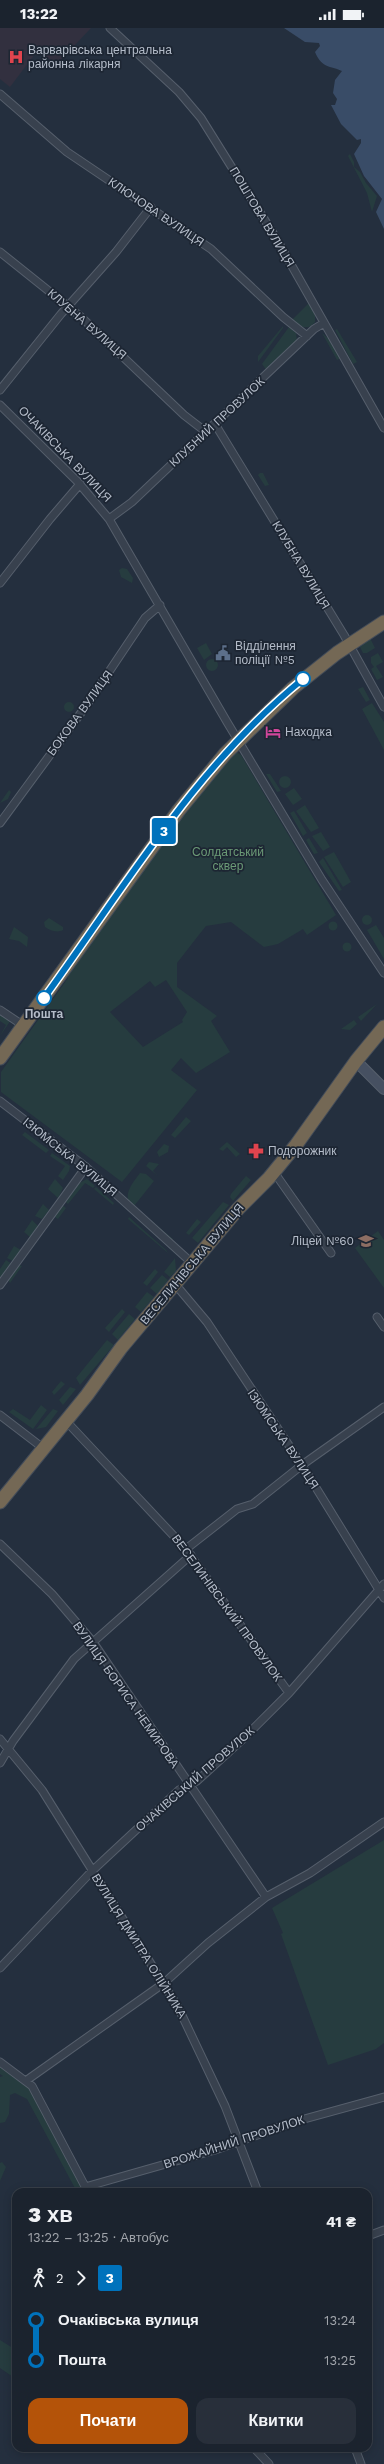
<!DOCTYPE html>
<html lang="uk">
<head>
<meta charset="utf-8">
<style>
	:root { --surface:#1b232e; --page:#282f3a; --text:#f1f3f6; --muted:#a0a4aa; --line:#39404a; --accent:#b45309 }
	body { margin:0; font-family:"Work Sans",sans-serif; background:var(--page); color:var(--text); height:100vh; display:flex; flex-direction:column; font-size:15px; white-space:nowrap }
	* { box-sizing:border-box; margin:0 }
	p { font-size:13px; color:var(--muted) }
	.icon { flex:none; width:22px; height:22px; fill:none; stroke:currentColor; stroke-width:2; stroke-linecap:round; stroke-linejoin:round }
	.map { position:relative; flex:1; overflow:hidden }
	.sheet { position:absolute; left:12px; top:2160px; width:360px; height:264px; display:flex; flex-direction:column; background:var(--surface); border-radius:12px; box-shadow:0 2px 10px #0003,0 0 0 1px var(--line) }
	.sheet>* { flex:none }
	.badge { padding:0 8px; border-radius:3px; font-size:14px; line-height:26px }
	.map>.badge { position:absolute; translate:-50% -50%; box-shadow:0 0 0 2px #fff }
	.legs { display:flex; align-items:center; gap:6px; height:44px; padding:0 16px; font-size:13px }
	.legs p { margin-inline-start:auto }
	.headline { display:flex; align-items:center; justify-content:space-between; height:68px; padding:0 16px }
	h1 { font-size:22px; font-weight:800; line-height:30px }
	.cta { display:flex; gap:8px; margin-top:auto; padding:8px 16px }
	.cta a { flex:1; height:46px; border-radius:12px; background:var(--accent); color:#fff; font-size:16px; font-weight:800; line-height:46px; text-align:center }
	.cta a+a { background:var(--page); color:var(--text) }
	ul { padding:0 16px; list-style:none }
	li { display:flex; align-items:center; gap:14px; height:40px; font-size:15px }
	li i { display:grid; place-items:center; width:6px; height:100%; margin:0 5px; background:currentColor }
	li i::after { content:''; width:10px; height:10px; margin:-5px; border:3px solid; border-radius:50%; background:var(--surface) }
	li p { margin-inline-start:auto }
	li:first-child i { background:linear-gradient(#0000 50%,currentColor 0) }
	li:last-child i { background:linear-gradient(currentColor 50%,#0000 0) }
	.status { display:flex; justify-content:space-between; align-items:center; height:28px; padding:0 20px; background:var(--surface); direction:ltr }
	.status svg { height:11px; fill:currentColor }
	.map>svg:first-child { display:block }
	.medical { fill:#32303f }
	.green { fill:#263c3f; fill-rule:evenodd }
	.water { fill:#394c67 }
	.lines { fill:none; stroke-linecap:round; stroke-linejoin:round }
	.street-casing { stroke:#565f6c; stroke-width:9 }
	.secondary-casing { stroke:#565f6c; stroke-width:12 }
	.highway-casing { stroke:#434c59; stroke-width:15 }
	.street { stroke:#38414e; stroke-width:7 }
	.secondary { stroke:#465061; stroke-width:10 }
	.highway { stroke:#746855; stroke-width:13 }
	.line-1-casing { stroke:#fff; stroke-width:9 }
	.line-1 { stroke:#0072bc; stroke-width:6 }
	.stop-1-dot { fill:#fff; stroke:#0072bc; stroke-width:2 }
	.labels { text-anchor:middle; stroke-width:3.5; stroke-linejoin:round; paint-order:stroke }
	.poi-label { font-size:12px; fill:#b4bcc9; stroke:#1d2633; text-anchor:start }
	.street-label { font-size:12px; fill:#b4bcc9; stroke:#1d2633 }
	.park-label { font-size:12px; fill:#6b9a76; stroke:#1d2633 }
	.stop-label { font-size:12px; font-weight:bold; fill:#b4bcc9; stroke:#1d2633 }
</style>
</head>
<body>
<div class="status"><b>13:22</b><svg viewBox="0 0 49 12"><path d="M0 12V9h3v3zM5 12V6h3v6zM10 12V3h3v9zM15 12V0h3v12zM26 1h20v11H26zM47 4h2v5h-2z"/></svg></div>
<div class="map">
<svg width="384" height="2436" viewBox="0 0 384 2436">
	<rect width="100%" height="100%" fill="#242f3e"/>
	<path class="medical" d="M0,0H91L56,37L38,22L10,59L0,51Z"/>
	<path class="green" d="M350,126L354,134V139L360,144L366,155L377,168L372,184L367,165L348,128Z
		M309,275L315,287V294C307,304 300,298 292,292Z
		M283,298V300L258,334V328Z
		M289,299L296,305L297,313L267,343L262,336Z
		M337,301L357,334L353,336L335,302Z
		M322,305L330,312L341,330L337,332Z
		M260,445H263L269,457L265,458L258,447Z
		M122,540L127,541L133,550L132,555L121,549L119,542Z
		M370,610L375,620L367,625H363L360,619Z
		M206,615L212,626L204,632L197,620Z
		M378,625L383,634L376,638L383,649L377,652L371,641L374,639L371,635V629Z
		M206 637a6 6 0 1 1 12 0a6 6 0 1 1-12 0Z
		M363,659L370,672L366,674L358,661Z
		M64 679a5 5 0 1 1 10 0a5 5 0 1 1-10 0Z
		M372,675L384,694V722L362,681Z
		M236,724L241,727L336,887L307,907L303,901L278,916L264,919L231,894L206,898L198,908L177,935V959L217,988L211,993L230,1024L196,1045L181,1030L171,1042L197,1062L122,1154L1,1064V1044L68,950L66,948L195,770ZM166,952L187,984L182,992L183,994L143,1019L110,984L150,953L155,959Z
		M266,746H270L281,763L277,764Z
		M279 754a6 6 0 1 1 12 0a6 6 0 1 1-12 0Z
		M294,760L302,771L293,777L285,766Z
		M9,762L11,764L8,771L0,775Z
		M305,777L319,800L311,804L296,783Z
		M294,783L307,805L303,808L290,785Z
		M321,804L330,819L323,823L312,808Z
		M309,810L318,825L314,826L306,812Z
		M334,824L351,854L343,859L324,829Z
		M323,830L342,862L339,863L319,834Z
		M362 892a5 5 0 1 1 10 0a5 5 0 1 1-10 0Z
		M49,890L63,899V902C58,905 50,903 45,899L44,894Z
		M328.5 898a4.5 4.5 0 1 1 9 0a4.5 4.5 0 1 1-9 0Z
		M376,897L384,910V931L367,902Z
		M14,899L28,909L27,919L19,913L9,911Z
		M342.5 919a4.5 4.5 0 1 1 9 0a4.5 4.5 0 1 1-9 0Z
		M377,976L361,993L358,989Z
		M0,985L11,992L0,1008L6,997L0,993Z
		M354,992L357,996L350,1002L341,1001Z
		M186,1089L191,1093L175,1110L171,1107Z
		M25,1104L49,1122L46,1125L22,1107Z
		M227,1114L240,1126L236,1129L227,1119L223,1123L219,1121Z
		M164,1116L169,1118L168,1124L159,1129L157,1124Z
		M52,1125L70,1138L69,1143L63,1152L58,1148L65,1138L50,1128Z
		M149,1134L159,1136L153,1143L158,1148L146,1138Z
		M140,1145L146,1146L154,1153L134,1178L173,1211L171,1213L133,1180C121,1168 132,1156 140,1145Z
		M246,1148L251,1152L233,1173L230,1169L231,1166Z
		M55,1151L63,1160L58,1170L48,1161Z
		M87,1151L95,1158L93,1160L85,1155L68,1176L63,1172L75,1157Z
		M96,1159L114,1175L113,1177L94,1161Z
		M223,1174L229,1177L198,1215L192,1210Z
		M43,1176L49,1182L42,1191L35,1188Z
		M61,1176L66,1180L58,1191L52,1187Z
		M129,1189L166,1222L168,1225L128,1191Z
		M197,1191L201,1194L189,1207L186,1205Z
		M32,1192L38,1198L30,1209L24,1204Z
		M378,1203L384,1212V1260L355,1220Z
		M14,1218L21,1222L14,1234L7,1230Z
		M175,1230L176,1243L170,1249L164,1244Z
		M6,1232L12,1236L2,1250L0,1248V1241Z
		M18,1237L22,1238L10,1255L8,1252Z
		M155,1241L158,1244L147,1258L143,1255Z
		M162,1247L168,1252L157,1266L150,1260Z
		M147,1264L154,1269L141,1284L135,1279Z
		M122,1281L125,1284L109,1304L105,1300Z
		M129,1286L135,1291L118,1312L112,1306Z
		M107,1312L114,1317L80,1357L76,1350Z
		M61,1353L65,1356L54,1367L52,1364Z
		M70,1359L76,1361L63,1377L59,1372Z
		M41,1377L47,1382L33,1401L9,1384L13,1381L30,1392Z
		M53,1381L58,1383L46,1399L36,1401Z
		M384,1812V2015L376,2021L328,2037L281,1906L283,1905L272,1880Z
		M0,2037L29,2059L84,2164H77L27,2071L15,2065L10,2067L9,2086L5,2094L0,2095V2049L3,2048L0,2046Z
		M2,2134L6,2139L0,2153V2135Z
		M0,2312L16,2322V2351L0,2340Z"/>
	<path class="water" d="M284,0H384V201L376,184L382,171L364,148L354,126L361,115V111L357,112L341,96L331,77H335L337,71L333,65L335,52L342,43C332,38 322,41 315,24L320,18L319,15L305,14Z"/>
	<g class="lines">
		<g class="street-casing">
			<path id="street" d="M110,0L179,64L201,90L276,210L384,400
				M0,66L67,124L211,221L283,289L307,308
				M0,224L80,288L184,387L206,404
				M0,362L61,286L116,224L151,179
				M0,377L77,453L109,491L227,694L322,852L384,945
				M215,396L344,607L384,679
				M109,491L132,474L314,301L324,295
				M0,555L50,491L80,456
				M0,795L86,678L145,590L160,577
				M0,982L24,998
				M0,1073L86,1139L192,1235
				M274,1144L331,1225
				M175,1256L207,1294L302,1437L384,1570
				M0,1257L86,1139
				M377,1289L384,1299
				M0,1387L43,1420
				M66,1393L186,1521L289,1665
				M0,1516L52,1566L93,1614L266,1869
				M186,1521L237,1481L253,1476L302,1437L384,1379
				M0,1711L42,1762L178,1979L225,2078L258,2164
				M0,1735L13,1713L74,1631L191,1527
				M0,1940L92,1843L179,1762L197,1753L243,1711L289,1665L384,1556
				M0,2034L32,2058L88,2164
				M27,2052L164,1955L208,1915L266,1869L310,1845L384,1794
				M85,2159L215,2122L297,2093L384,2069
				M368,2208L384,2202
				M254,2420L269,2436
				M355,2420L361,2436"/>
		</g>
		<g class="secondary-casing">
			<path id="secondary" d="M356,1033L384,1061"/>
		</g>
		<g class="highway-casing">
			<path id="highway" d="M0,1030L179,782L225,726L293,660L337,625L384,594
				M0,1474L87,1367L121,1320L238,1181L269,1150L296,1117L356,1033L384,999"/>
		</g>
		<use href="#street" class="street"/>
		<use href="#secondary" class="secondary"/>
		<use href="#highway" class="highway"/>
	</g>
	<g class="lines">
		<g class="line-1-casing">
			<path id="line-1" d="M44,970C124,860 196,738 303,651"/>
		</g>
		<use href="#line-1" class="line-1"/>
	</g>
	<defs>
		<g id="hospital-bare" transform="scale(1.2)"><path d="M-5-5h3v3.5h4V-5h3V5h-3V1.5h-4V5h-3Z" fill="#e0444e" stroke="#1d2633" stroke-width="2.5" paint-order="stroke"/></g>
		<g id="civic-bare" transform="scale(1.2)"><path d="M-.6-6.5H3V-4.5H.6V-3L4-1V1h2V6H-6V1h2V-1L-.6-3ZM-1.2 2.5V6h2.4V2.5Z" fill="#5c6f8a" stroke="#1d2633" stroke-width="2.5" paint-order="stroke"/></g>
		<g id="hotel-bare" transform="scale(1.2)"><path d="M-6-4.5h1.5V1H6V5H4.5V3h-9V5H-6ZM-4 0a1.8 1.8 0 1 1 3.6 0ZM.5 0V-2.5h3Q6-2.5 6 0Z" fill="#d1479c" stroke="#1d2633" stroke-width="2.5" paint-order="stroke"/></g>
		<g id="pharmacy-bare" transform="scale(1.2)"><path d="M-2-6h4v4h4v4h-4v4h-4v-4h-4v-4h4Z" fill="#e0444e" stroke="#1d2633" stroke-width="2.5" paint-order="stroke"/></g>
		<g id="school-bare" transform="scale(1.2)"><path d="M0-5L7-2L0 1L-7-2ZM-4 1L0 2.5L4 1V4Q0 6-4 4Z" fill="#8d6e63" stroke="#1d2633" stroke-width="2.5" paint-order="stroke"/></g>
	</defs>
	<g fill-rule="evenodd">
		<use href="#hospital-bare" x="16" y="29"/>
		<use href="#civic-bare" x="223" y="625"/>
		<use href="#hotel-bare" x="273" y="704"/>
		<use href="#pharmacy-bare" x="256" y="1123"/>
		<use href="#school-bare" x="366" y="1213"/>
	</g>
	<g class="stop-1-dot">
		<circle cx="303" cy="651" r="7"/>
		<circle cx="44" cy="970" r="7"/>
	</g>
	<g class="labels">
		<g class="poi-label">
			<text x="28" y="26">Варварівська центральна<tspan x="28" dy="14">районна лікарня</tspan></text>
			<text x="235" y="622">Відділення<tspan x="235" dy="14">поліції №5</tspan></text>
			<text x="285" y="708">Находка</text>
			<text x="268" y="1127">Подорожник</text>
			<text x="354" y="1217" text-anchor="end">Ліцей №60</text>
		</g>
		<g class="street-label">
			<text transform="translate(156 184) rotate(34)" y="4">КЛЮЧОВА ВУЛИЦЯ</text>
			<text transform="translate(262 189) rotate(59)" y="4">ПОШТОВА ВУЛИЦЯ</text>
			<text transform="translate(87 296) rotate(41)" y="4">КЛУБНА ВУЛИЦЯ</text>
			<text transform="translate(217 394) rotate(-43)" y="4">КЛУБНИЙ ПРОВУЛОК</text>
			<text transform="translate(65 426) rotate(46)" y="4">ОЧАКІВСЬКА ВУЛИЦЯ</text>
			<text transform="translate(301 537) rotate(59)" y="4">КЛУБНА ВУЛИЦЯ</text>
			<text transform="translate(80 685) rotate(-54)" y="4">БОКОВА ВУЛИЦЯ</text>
			<text transform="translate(70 1129) rotate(39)" y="4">ІЗЮМСЬКА ВУЛИЦЯ</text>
			<text transform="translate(192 1236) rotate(-50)" y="4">ВЕСЕЛИНІВСЬКА ВУЛИЦЯ</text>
			<text transform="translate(283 1411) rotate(56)" y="4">ІЗЮМСЬКА ВУЛИЦЯ</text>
			<text transform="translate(227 1580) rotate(54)" y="4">ВЕСЕЛИНІВСЬКИЙ ПРОВУЛОК</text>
			<text transform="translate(126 1667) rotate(55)" y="4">ВУЛИЦЯ БОРИСА НЕМИРОВА</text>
			<text transform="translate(195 1751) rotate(-41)" y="4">ОЧАКІВСЬКИЙ ПРОВУЛОК</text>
			<text transform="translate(139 1918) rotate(58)" y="4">ВУЛИЦЯ ДМИТРА ОЛІЙНИКА</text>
			<text transform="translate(234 2114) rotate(-18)" y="4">ВРОЖАЙНИЙ ПРОВУЛОК</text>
		</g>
		<g class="park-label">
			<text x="228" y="828">Солдатський<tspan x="228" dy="14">сквер</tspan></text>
		</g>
		<g class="stop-label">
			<text x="44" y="990">Пошта</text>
		</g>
	</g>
</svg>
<b class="badge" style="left:164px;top:803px;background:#0072bc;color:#fff">3</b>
<section class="sheet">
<div class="headline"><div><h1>3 хв</h1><p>13:22 – 13:25 · Автобус</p></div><b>41 ₴</b></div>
<div class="legs"><svg class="icon" aria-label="walk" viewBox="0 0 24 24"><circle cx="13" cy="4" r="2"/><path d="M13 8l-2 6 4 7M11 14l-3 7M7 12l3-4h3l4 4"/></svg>2<svg class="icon" aria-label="forward" viewBox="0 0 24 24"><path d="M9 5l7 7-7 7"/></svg><b class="badge" style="background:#0072bc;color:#fff">3</b></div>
<ul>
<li><i style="color:#0072bc"></i><b>Очаківська вулиця</b><p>13:24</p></li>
<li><i style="color:#0072bc"></i><b>Пошта</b><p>13:25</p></li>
</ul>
<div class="cta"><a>Почати</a><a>Квитки</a></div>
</section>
</div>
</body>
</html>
